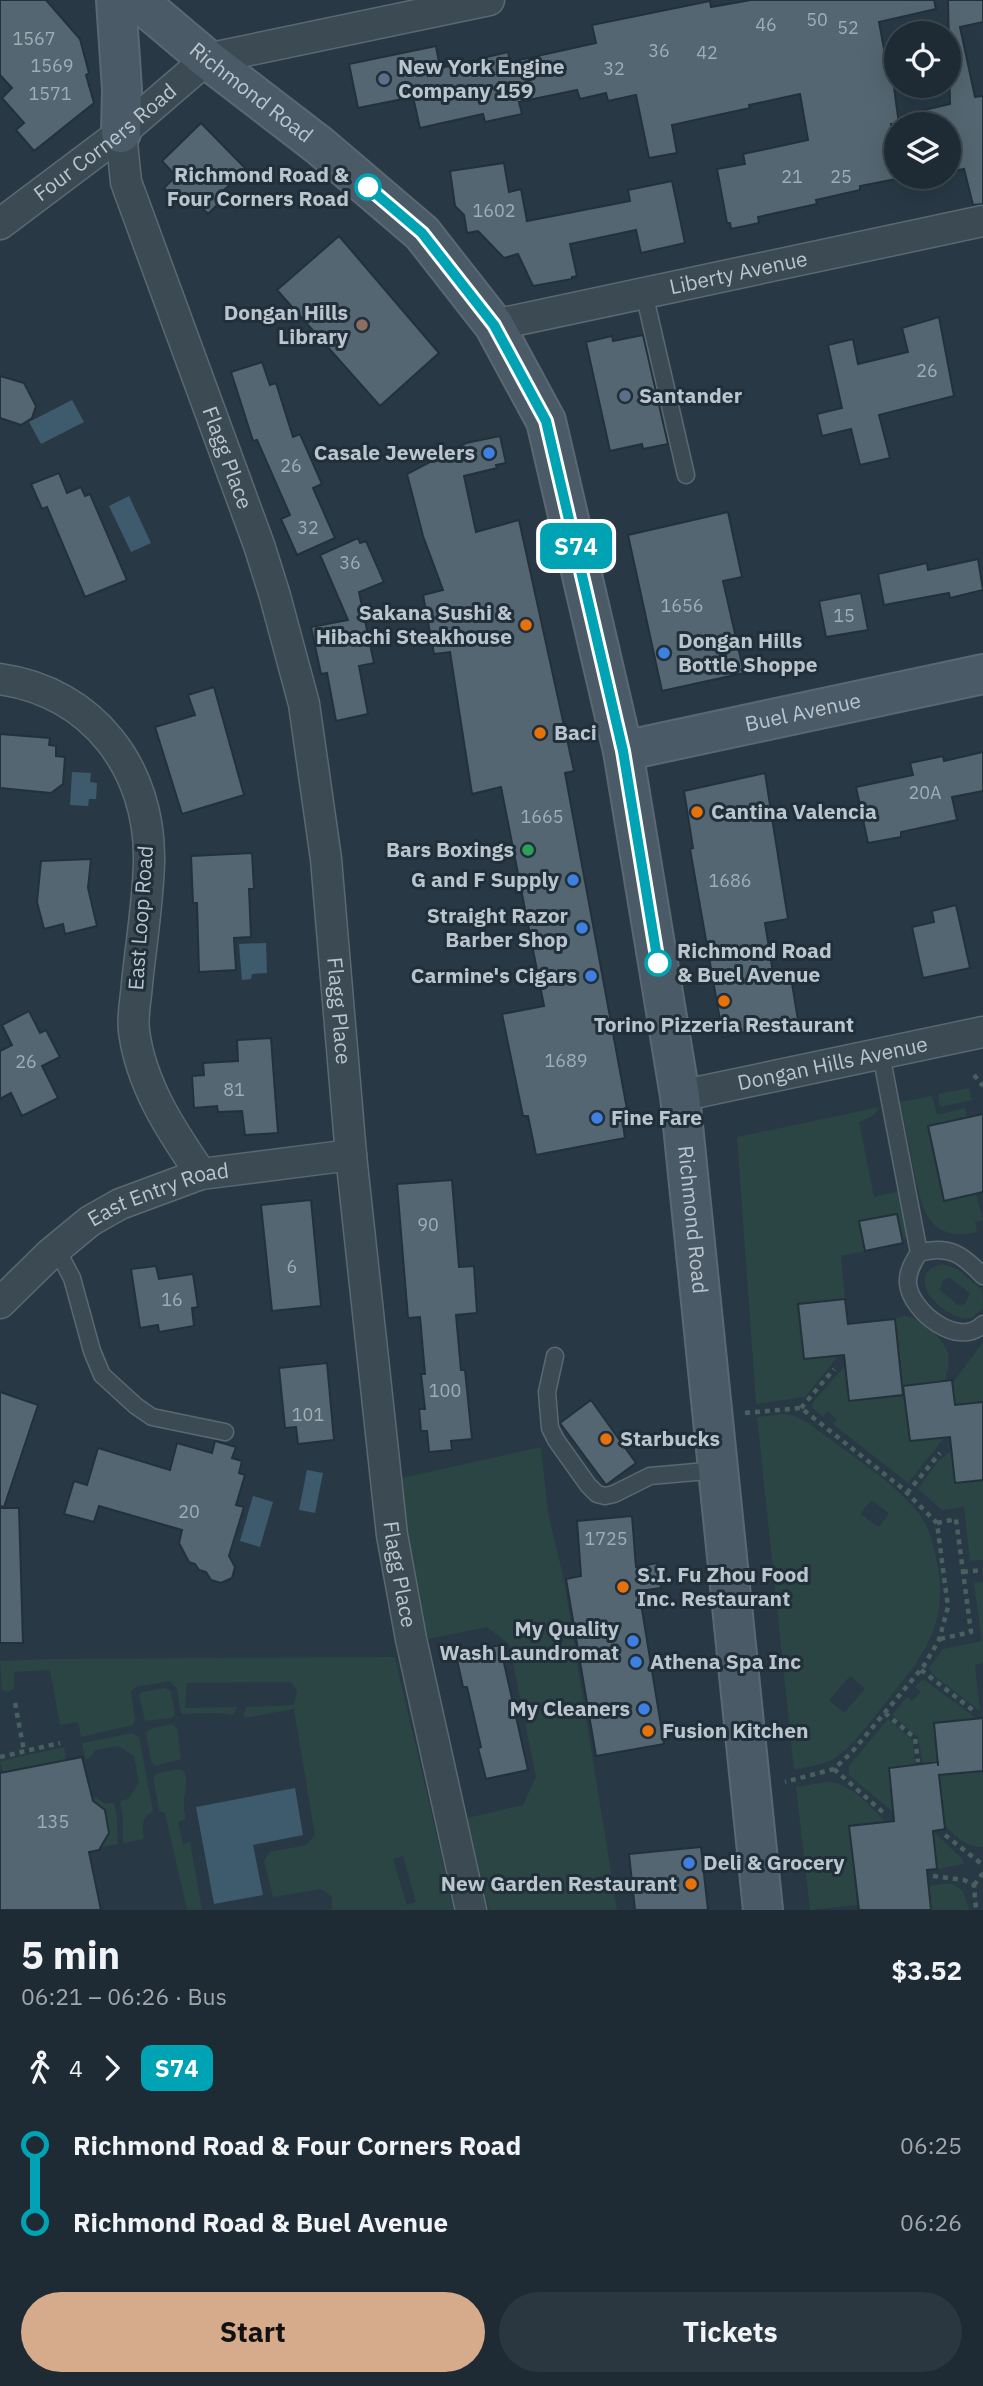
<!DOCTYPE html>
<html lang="en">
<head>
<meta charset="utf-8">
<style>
	:root { --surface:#1e2b34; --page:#2b3740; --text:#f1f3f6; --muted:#a1a7ac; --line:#3c474f; --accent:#d6ab8b }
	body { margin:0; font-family:"IBM Plex Sans",sans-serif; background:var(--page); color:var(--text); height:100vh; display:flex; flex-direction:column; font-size:26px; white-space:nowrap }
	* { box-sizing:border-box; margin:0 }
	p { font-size:23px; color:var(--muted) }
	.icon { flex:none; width:38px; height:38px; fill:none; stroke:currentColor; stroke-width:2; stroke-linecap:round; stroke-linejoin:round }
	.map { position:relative; height:1910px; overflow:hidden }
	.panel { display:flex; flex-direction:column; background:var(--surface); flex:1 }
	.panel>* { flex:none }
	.badge { padding:0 14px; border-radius:10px; font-size:24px; line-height:46px }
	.fabs { position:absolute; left:884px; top:21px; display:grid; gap:14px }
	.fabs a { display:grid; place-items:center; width:77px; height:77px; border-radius:50%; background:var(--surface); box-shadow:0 7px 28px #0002,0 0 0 2px var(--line); font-size:35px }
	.map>.badge { position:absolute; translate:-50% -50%; box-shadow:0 0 0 4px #fff }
	.legs { display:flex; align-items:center; gap:10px; height:77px; padding:0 21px; font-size:23px }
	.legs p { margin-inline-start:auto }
	.summary { display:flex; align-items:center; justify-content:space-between; height:119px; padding:0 21px }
	h1 { font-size:38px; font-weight:800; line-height:52px }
	.action { display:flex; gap:14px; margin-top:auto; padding:14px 21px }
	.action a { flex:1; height:80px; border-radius:42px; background:var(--accent); color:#111; font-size:28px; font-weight:800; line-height:80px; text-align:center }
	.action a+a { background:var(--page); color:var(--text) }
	ul { padding:0 21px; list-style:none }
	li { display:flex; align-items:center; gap:24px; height:77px; font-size:26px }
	li i { display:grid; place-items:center; width:10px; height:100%; margin:0 9px; background:currentColor }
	li i::after { content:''; width:18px; height:18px; margin:-9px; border:5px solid; border-radius:50%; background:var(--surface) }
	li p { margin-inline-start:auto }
	li:first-child i { background:linear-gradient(#0000 50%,currentColor 0) }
	li:last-child i { background:linear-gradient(currentColor 50%,#0000 0) }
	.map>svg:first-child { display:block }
	.green { fill:#2a4544; fill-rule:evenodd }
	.water { fill:#3e5a6d }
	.building { fill:#546671; stroke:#23313b; stroke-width:2 }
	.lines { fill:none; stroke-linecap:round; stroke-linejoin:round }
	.lane-casing { stroke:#5b6871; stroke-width:19 }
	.street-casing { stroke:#5b6871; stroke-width:33 }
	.secondary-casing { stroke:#5b6871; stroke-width:42 }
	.path { stroke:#48615f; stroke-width:4.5; stroke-dasharray:5 5; stroke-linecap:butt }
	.lane { stroke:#3c4a54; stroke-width:16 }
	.street { stroke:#3c4a54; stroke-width:30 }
	.secondary { stroke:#4a5a67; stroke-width:38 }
	.line-1-casing { stroke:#fff; stroke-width:16 }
	.line-1 { stroke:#00a3b4; stroke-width:10 }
	.service-dot { fill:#5c6f8a; stroke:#212f3a; stroke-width:2.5 }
	.stop-1-dot { fill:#fff; stroke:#00a3b4; stroke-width:3.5 }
	.education-dot { fill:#8d6e63; stroke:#212f3a; stroke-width:2.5 }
	.shop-dot { fill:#3f7fe0; stroke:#212f3a; stroke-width:2.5 }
	.food-dot { fill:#e8710a; stroke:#212f3a; stroke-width:2.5 }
	.leisure-dot { fill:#2e9e5b; stroke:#212f3a; stroke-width:2.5 }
	.labels { text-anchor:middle; stroke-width:6; stroke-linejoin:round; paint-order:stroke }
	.number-label { font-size:18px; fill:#a0adb6 }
	.poi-label { font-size:21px; font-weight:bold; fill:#bac5cd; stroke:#212f3a; text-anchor:start }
	.street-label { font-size:21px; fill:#bac5cd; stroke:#212f3a }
	.stop-label { font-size:21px; font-weight:bold; fill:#bac5cd; stroke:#212f3a; text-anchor:end }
</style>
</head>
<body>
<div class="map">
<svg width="983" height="1910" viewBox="0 0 983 1910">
	<rect width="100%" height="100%" fill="#283945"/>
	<path class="green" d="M969,1088L972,1100L940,1107L938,1094Z
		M932,1096L937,1115L965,1108L967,1117L928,1126L944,1200L976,1194L983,1220L975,1222L977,1232C926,1243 922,1207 913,1167C909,1145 905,1124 900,1102Z
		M880,1107L873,1116L859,1122L874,1197L899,1191L908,1232L903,1243L897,1214L859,1221L865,1251L841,1256L845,1299L798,1304L804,1359L839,1355L805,1397L756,1404L737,1137Z
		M943,1264L959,1270L982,1290L983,1308L972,1318C944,1323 899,1273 943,1264ZM949,1277L970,1293L965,1304L958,1305L940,1290L943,1281Z
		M902,1316C920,1315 942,1337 948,1353C950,1362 947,1373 945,1381L902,1386L895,1319Z
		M983,1342V1402L955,1405L952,1384Z
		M845,1366L849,1401L904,1395L910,1441L945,1437L908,1483L833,1424L837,1419L827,1411L823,1417L812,1407L814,1401Z
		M785,1414L795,1416L807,1422C838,1446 902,1487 922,1518C930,1530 933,1544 936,1558C951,1627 922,1657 882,1707C868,1724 854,1745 835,1758C824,1765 807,1767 794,1770L757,1417ZM871,1500L889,1513L879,1527L860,1514ZM850,1676L865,1689L844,1713L829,1700Z
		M541,1447L548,1513L564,1580L617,1910H489L467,1818L523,1805L536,1777L509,1644L487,1627L428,1639L397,1479Z
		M952,1450L983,1480V1560L970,1561L964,1507L942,1510L918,1489L938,1461Z
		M983,1582V1663L975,1665L980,1711L932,1674L929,1668L943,1649L982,1641L974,1583Z
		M395,1657L454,1910H332V1897L321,1889L273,1897L264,1861L270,1852L306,1845L315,1835L294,1709L245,1718L243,1716L246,1707L294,1705L297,1691L291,1682L187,1683L185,1708L237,1707L233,1715L218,1713L181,1714L177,1689L170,1681L136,1687L131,1691L135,1720L133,1725L81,1737L78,1722L60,1725L50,1670L14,1672V1688L9,1692L2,1690L0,1661L49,1659ZM403,1856L416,1902L407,1905L393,1859Z
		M923,1679L976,1718L934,1723L938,1762L923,1764L918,1737L892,1715L907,1697L912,1701L921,1692L915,1687Z
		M165,1688L171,1691L175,1715L171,1718L145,1721L139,1695L142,1692Z
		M888,1719L913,1741L915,1765L889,1768L893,1812L849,1775V1766Z
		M172,1724L177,1728L181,1759L155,1766L151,1761L146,1733L150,1729Z
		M132,1733L139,1737L153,1811C141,1818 142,1827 144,1839L123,1843V1819L120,1801L128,1799L139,1783L134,1756L118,1746L95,1750L90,1758L85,1759L82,1743Z
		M64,1747L67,1763L3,1773L0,1761Z
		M179,1769L185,1772C189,1790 180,1799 186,1819L178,1822L183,1844L190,1842L202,1910H187L165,1813L159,1811L154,1781V1776L159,1773Z
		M983,1771V1847C966,1847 957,1837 945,1826L939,1775Z
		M827,1782C851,1782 869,1806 886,1822L849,1826L858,1905L810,1910L796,1787Z
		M96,1797L106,1804L114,1802L117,1818L118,1844L102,1847V1843L109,1833L105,1810L96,1804H94L92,1798Z
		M933,1831L962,1859L964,1864L937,1869Z
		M943,1884H952L963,1891L969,1910H931L929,1886Z"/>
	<path class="water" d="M72,400L84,422L41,444L29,422Z
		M129,496L151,543L131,552L109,506Z
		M72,772L91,773L90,782L97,783L96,799H89L88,806L70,805Z
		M266,943L267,973L252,974L251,979L242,980L239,944Z
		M307,1470L323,1473L315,1513L299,1510Z
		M253,1496L273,1502L260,1547L240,1541Z
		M295,1788L303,1835L253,1845L263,1895L214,1904L196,1807Z"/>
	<path class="building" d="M0,0H46L80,39L89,73L86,75L94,103L34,151L16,130L24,123L2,98L12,88L0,75Z
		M751,0H934L936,9L879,22L890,81L893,80L899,124H891L896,148V179L860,186V190L816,200L817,204L758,217L759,223L731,229L730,223H727L717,169L745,164L743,154L808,140L800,94L749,105L750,108L672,125L677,153L649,158L636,95L608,101L606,93L580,99L577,90L519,102L522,114L485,122L483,114L420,128L413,97L358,108L349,64L436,46L440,68L508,52L510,62L596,43L592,25L710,1L711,7Z
		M948,0H983V22L960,27L975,97L983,96V204L973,205L964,169L948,172V124H903L902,115L950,104Z
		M201,123L246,169L223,191L227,195L208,214L191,196L182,206L164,188L176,176L162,161Z
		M504,163L509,192L521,189L527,221L630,201L628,190L672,181L685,243L641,253L636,230L570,244L577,276L572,277V279L533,286L518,254L504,258L478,231L467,233L464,215L455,206L450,171Z
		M339,236L439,353L380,406L277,290Z
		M939,317L954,396L879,415L890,458L860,465L851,429L822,436L817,414L842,408L828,345L853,339L858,364L908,352L902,328Z
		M643,335L668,444L643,449L642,444L610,451L586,342L612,336L613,341Z
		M262,362L270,385L276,383L293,437L300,434L322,484L313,488L335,538L297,555L281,519L290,515L257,440L253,441L231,372Z
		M0,376L24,383L36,406L32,418L21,425L0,418Z
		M500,436L506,463L496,465L497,468L464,476L476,532L519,520L574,771L565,773L627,1109L621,1110L625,1138L536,1155L528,1116H523L502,1014L544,1006L501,787L472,794L450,652L434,654L423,595L443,590L423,536L407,474L466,443Z
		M59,473L67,493L81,487L85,496L90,494L127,580L85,597L47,507L42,509L31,484Z
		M728,512L742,577L723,581L744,673L662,691L628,535Z
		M358,538L360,543L366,541L384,582L359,592L374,663L359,666L368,714L336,721L327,673L321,674L311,627L348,620L320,555Z
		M978,559L983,590L950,598L949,593L884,605L878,574L927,563L928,570Z
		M861,593L868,630L826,637L819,601Z
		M214,687L244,795L182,814L155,727L195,715L188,695Z
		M0,734L50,738L49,745L56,746V756L65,757L63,784L51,793L0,788Z
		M983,752V791L952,797L957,820L901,832V837L868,843L856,787L913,775L910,763L943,756L944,761Z
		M765,773L788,919L765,923L774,979L791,977L798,1020L723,1037L690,849L693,848L684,791Z
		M252,853L254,889H249L251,937L234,938L236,970L199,972L197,903H193L191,856Z
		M91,859L88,888L97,926L65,934L63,924L44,929L37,902L41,861Z
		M956,905L970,968L923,978L912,927L934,922L932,911Z
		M29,1011L40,1033L46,1030L60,1057L42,1066L58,1098L22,1116L11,1093L0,1099V1051L12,1045L2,1025Z
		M271,1038L278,1133L245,1135L242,1111L218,1112L217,1106L194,1108L192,1076L204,1075L203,1063L238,1061L237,1040Z
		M983,1114V1192L944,1201L928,1126Z
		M452,1180L459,1267L474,1266L477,1313L456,1315L461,1370H465L472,1439L451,1441L452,1450L429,1452L427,1431H421L419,1409H425L421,1374H425L420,1317L408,1318L397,1184Z
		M311,1200L321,1306L272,1311L261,1205Z
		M897,1214L903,1243L865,1251L859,1221Z
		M156,1266L159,1279L193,1274L198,1307L192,1308L194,1326L159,1332L158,1325L140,1328L131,1269Z
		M845,1299L848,1324L895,1319L903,1395L849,1401L844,1355L804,1359L798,1304Z
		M327,1363L334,1440L298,1444L296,1427L285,1428L279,1368Z
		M952,1380L955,1405L983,1402V1480L955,1483L950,1437L910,1441L903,1386Z
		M0,1392L38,1405L4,1507L0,1506Z
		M591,1400L636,1463L606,1485L560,1423Z
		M215,1441L236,1447L232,1458L242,1461L239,1473L245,1475L236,1505L244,1507L229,1556L235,1567L232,1578L221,1583L211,1580L206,1572L199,1570L195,1564L189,1562L179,1543L182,1530L99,1506L94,1522L64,1514L74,1481L87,1485L98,1448L170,1470L177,1443L212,1453Z
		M0,1508H19L23,1643H0Z
		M632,1516L636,1567L657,1563L661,1588L639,1591L664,1744L596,1756L566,1579L581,1576L577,1521Z
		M500,1645L528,1770L486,1779L478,1748L481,1747L467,1687H463L456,1655Z
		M983,1718V1771L939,1775L945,1829L933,1831L937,1869L927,1870L931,1910H859L849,1826L894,1821L889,1768L938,1762V1766L934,1723Z
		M82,1757L93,1801L105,1810L109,1833L99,1850L89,1852L101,1910H0V1773Z
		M701,1847L708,1910H635L629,1854Z"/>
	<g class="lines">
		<g class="lane-casing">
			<path id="lane" d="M644,293L686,475
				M881,1054L919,1253C913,1262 907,1272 908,1284C911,1312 959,1349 983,1324
				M56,1248L72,1278L92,1351L102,1375L136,1406L152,1417L225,1432
				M919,1253C949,1244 963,1255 983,1276
				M555,1356L547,1392L550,1428L556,1440L588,1485L597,1494L605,1496L614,1494L650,1476L718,1470"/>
		</g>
		<g class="street-casing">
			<g id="street">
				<path id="s1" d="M121,133L126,182L259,545L275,596L304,704L326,859L351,1155L392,1535L411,1639L471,1910"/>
				<path id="s2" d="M0,224L121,133L207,59L489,0"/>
				<path id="s3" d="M494,325L983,221"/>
				<path d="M0,679C93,692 151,769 149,862C148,903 141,944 137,984C136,999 132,1016 134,1031C141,1085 171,1130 201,1174"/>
				<path id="s4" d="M680,1096L983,1032"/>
				<path id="s5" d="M0,1303L50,1254L90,1221L120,1204L201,1174L351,1155"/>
			</g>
		</g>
		<g class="secondary-casing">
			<g id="secondary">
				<path d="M116,0L122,89L121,133"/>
				<path id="s6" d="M137,0L207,59L320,146L422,233L494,325L546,421L623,751L680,1096L763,1910"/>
				<path id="s7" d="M623,751L983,674"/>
			</g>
		</g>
		<path class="path" d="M974,1075L983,1086
			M801,1408L834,1369
			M745,1413L801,1408L902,1488L937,1523L948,1607L939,1640L923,1667L851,1753L834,1769L785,1782
			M907,1493L940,1453
			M937,1523L956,1519L971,1632L940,1639
			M963,1572L983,1570
			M921,1670L974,1711
			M15,1703L24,1751
			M885,1713L915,1738L918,1762
			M0,1757L60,1743
			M834,1769L886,1815
			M945,1835L983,1865
			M933,1876L964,1880L974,1885L976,1910
			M974,1885L983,1873"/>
		<use href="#lane" class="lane"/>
		<use href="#street" class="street"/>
		<use href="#secondary" class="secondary"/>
	</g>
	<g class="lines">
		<g class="line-1-casing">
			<path id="line-1" d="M368,187L422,233L494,325L546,421L623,751L658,963"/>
		</g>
		<use href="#line-1" class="line-1"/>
	</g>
	<g class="service-dot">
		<circle cx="384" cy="79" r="7"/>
		<circle cx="625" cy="396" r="7"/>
	</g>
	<g class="stop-1-dot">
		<circle cx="368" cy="187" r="12"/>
		<circle cx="658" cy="963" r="12"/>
	</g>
	<circle class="education-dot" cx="362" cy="325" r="7"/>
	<g class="shop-dot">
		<circle cx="489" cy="453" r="7"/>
		<circle cx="664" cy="653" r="7"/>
		<circle cx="573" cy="880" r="7"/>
		<circle cx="582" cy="928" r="7"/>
		<circle cx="591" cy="976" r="7"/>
		<circle cx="597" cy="1118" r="7"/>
		<circle cx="633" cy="1641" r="7"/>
		<circle cx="636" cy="1662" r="7"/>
		<circle cx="644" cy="1709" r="7"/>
		<circle cx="689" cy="1863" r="7"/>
	</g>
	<g class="food-dot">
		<circle cx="526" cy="625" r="7"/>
		<circle cx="540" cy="733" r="7"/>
		<circle cx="697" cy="812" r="7"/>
		<circle cx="724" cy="1001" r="7"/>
		<circle cx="606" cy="1439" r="7"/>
		<circle cx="623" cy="1587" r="7"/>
		<circle cx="648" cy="1731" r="7"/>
		<circle cx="691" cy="1884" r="7"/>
	</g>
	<circle class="leisure-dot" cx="528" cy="850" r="7"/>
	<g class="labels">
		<g class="number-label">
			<text x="817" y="26">50</text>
			<text x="766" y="31">46</text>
			<text x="848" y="34">52</text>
			<text x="34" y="45">1567</text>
			<text x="659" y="57">36</text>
			<text x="707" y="59">42</text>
			<text x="52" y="72">1569</text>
			<text x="614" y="75">32</text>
			<text x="50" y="100">1571</text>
			<text x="792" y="183">21</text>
			<text x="841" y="183">25</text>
			<text x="494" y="217">1602</text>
			<text x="927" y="377">26</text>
			<text x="291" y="472">26</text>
			<text x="308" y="534">32</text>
			<text x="350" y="569">36</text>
			<text x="682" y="612">1656</text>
			<text x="844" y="622">15</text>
			<text x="925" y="799">20A</text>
			<text x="542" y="823">1665</text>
			<text x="730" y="887">1686</text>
			<text x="566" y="1067">1689</text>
			<text x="26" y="1068">26</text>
			<text x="234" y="1096">81</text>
			<text x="428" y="1231">90</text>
			<text x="292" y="1273">6</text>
			<text x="172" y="1306">16</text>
			<text x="445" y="1397">100</text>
			<text x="308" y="1421">101</text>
			<text x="189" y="1518">20</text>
			<text x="606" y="1545">1725</text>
			<text x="53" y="1828">135</text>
		</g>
		<g class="poi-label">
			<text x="398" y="74">New York Engine<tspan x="398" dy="24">Company 159</tspan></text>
			<text x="348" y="320" text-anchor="end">Dongan Hills<tspan x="348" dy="24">Library</tspan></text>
			<text x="639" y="403">Santander</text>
			<text x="475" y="460" text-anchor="end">Casale Jewelers</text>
			<text x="512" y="620" text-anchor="end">Sakana Sushi &amp;<tspan x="512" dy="24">Hibachi Steakhouse</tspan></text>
			<text x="678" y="648">Dongan Hills<tspan x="678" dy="24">Bottle Shoppe</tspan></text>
			<text x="554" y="740">Baci</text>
			<text x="711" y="819">Cantina Valencia</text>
			<text x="514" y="857" text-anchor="end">Bars Boxings</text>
			<text x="559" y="887" text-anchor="end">G and F Supply</text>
			<text x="568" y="923" text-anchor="end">Straight Razor<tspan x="568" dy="24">Barber Shop</tspan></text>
			<text x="577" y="983" text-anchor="end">Carmine's Cigars</text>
			<text x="724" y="1032" text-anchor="middle">Torino Pizzeria Restaurant</text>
			<text x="611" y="1125">Fine Fare</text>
			<text x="620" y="1446">Starbucks</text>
			<text x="637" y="1582">S.I. Fu Zhou Food<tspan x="637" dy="24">Inc. Restaurant</tspan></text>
			<text x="619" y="1636" text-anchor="end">My Quality<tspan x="619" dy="24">Wash Laundromat</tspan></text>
			<text x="650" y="1669">Athena Spa Inc</text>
			<text x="630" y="1716" text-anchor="end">My Cleaners</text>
			<text x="662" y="1738">Fusion Kitchen</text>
			<text x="703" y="1870">Deli &amp; Grocery</text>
			<text x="677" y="1891" text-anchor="end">New Garden Restaurant</text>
		</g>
		<g class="street-label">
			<text dy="7" stroke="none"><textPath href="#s6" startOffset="147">Richmond Road</textPath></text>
			<text dy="7" stroke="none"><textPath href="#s2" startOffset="133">Four Corners Road</textPath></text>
			<text dy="7" stroke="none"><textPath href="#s3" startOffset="250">Liberty Avenue</textPath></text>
			<text dy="7" stroke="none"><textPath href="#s1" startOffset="343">Flagg Place</textPath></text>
			<text dy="7" stroke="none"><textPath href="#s7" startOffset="184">Buel Avenue</textPath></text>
			<text transform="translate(141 918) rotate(-86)" y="7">East Loop Road</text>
			<text dy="7" stroke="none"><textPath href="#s1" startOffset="910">Flagg Place</textPath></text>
			<text dy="7" stroke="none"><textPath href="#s4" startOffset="156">Dongan Hills Avenue</textPath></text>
			<text dy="7" stroke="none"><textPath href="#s5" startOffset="196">East Entry Road</textPath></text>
			<text dy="7" stroke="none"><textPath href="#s6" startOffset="1407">Richmond Road</textPath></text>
			<text dy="7" stroke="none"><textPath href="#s1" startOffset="1477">Flagg Place</textPath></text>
		</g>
		<g class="stop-label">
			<text x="349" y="182">Richmond Road &amp;<tspan x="349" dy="24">Four Corners Road</tspan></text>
			<text x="677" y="958" text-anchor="start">Richmond Road<tspan x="677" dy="24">&amp; Buel Avenue</tspan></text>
		</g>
	</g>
</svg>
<div class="fabs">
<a><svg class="icon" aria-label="locate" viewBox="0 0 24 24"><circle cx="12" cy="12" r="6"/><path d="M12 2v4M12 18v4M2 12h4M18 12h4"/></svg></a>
<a><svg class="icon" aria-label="layers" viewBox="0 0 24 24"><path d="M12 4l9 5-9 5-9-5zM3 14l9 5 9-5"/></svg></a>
</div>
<b class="badge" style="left:576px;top:546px;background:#00a3b4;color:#fff">S74</b>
</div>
<section class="panel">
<div class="summary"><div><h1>5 min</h1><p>06:21 – 06:26 · Bus</p></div><b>$3.52</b></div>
<div class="legs"><svg class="icon" aria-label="walk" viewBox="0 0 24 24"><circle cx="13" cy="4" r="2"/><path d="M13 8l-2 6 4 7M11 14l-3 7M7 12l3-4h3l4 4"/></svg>4<svg class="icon" aria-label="forward" viewBox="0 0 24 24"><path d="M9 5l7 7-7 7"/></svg><b class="badge" style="background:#00a3b4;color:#fff">S74</b></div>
<ul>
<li><i style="color:#00a3b4"></i><b>Richmond Road &amp; Four Corners Road</b><p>06:25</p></li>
<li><i style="color:#00a3b4"></i><b>Richmond Road &amp; Buel Avenue</b><p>06:26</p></li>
</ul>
<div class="action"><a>Start</a><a>Tickets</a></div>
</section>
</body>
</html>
